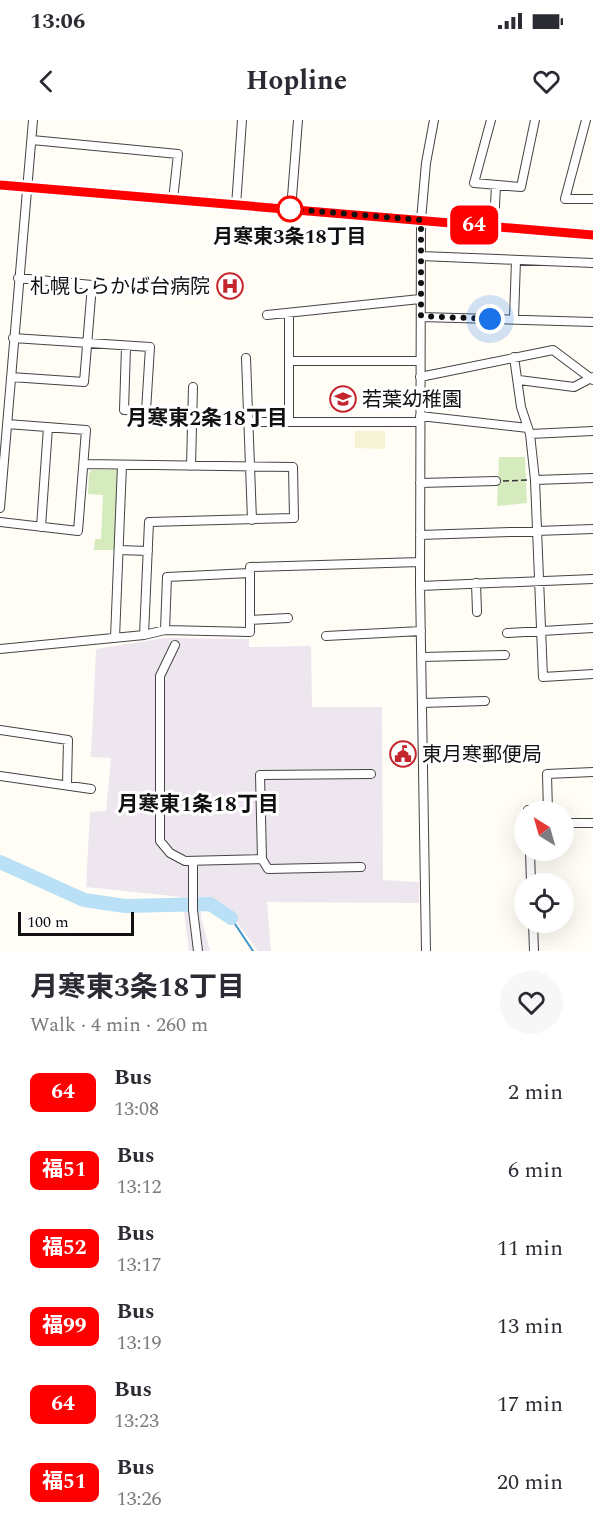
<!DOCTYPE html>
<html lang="en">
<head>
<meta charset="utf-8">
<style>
	:root { --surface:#fff; --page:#f7f7f7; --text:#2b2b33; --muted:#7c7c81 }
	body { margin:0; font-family:Spectral,"Noto Sans JP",serif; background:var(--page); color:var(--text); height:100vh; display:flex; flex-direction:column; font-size:22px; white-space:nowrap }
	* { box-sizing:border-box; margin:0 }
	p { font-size:20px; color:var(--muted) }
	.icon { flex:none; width:33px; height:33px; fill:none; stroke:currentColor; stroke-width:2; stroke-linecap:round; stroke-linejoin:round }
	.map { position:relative; height:831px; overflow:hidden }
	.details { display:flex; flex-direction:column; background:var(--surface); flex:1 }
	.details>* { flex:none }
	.badge { padding:0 12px; border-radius:9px; font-size:21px; line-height:39px }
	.needle { width:39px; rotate:323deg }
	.buttons { position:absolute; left:514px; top:681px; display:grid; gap:12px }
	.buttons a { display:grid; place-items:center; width:60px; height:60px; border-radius:50%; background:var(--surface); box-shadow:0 6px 24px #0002; font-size:30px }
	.scale { position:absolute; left:18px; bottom:15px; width:116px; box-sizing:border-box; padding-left:6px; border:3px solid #111; border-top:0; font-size:16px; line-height:21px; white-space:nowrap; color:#111; -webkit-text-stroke:4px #fff; paint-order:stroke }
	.you { position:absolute; width:30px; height:30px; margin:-15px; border:4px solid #fff; border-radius:50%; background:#1a73e8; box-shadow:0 0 0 9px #1a73e833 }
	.map>.badge { position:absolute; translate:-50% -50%; box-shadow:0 0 0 3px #fff }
	.round { display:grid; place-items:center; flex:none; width:63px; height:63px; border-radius:32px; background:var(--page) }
	.headline { display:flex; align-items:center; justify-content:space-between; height:102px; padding:0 30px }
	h1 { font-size:28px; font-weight:700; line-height:45px }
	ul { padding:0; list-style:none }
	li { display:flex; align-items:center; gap:18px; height:78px; padding:0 30px }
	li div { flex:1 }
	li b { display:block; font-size:22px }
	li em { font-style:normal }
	li .badge { min-width:66px; font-weight:700; text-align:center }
	.status { display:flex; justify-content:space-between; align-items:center; height:42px; padding:0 30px; background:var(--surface); direction:ltr }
	.status svg { height:16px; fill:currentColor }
	header { display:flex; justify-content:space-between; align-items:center; height:78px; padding:0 30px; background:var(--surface); font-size:27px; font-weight:700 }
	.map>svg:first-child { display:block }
	.industrial { fill:#eee6ef }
	.farmland { fill:#f6f3d4 }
	.green { fill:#d5ebbd }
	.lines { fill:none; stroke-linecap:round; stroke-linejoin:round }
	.stream { stroke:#3f96cf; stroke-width:2 }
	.river { stroke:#b9e0f7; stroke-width:14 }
	.minor-casing { stroke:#444; stroke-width:10 }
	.path { stroke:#333; stroke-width:1.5; stroke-dasharray:6 3; stroke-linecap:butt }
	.minor { stroke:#fff; stroke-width:8 }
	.line-casing { stroke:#fff; stroke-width:14 }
	.line { stroke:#f00; stroke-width:9 }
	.walk { stroke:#111; stroke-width:6; stroke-dasharray:0 10.8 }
	.stop-dot { fill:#fff; stroke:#f00; stroke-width:3 }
	.labels { text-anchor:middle; stroke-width:6; stroke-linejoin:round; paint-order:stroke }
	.stop-label { font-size:20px; font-weight:bold; fill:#111; stroke:#fff }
	.poi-label { font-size:20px; fill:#111; stroke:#fff; text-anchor:start }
	.neighbourhood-label { font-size:21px; font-weight:bold; fill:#111; stroke:#fff }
</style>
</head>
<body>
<div class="status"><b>13:06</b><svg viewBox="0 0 49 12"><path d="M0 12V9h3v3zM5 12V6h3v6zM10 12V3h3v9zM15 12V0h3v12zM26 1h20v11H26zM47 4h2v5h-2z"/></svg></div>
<header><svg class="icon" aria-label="back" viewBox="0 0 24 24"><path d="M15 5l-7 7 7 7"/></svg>Hopline<svg class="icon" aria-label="heart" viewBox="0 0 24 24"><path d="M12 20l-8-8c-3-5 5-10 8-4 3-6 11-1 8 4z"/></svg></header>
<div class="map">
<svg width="593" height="831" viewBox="0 0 593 831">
	<rect width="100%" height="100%" fill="#fffdf5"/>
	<path class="industrial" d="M165,518L249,519V527L311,526L312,587H382L383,760L419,762V783L267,782L271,831H258L225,786L202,777L201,797L210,831H189L182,777L86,767L90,692L106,691L111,638L91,637L96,529Z"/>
	<path class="farmland" d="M355,311H385V329L355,328Z"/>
	<path class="green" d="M499,337H525L527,383L497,386Z
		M92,350H117L118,354L116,430H94L95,419H101L103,375L88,374L89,353Z"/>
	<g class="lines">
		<path class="stream" d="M231,798L253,831"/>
		<path class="river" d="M0,742L84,780L125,786L210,784L231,798"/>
		<g class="minor-casing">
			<path id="minor" d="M491,0L474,63L521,67L535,0
				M586,0L565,79H593
				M32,20L178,34L173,80
				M0,65L593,115
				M236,86L242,0
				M291,90L298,0
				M494,106L496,65
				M421,136L593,143
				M267,195L420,179
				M421,197L593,202
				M514,199L516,140
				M13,218L150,227L146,291L124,290L126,227
				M514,237L521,287L530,314L535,360L543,557L593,554
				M246,238L252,400
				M290,241H420
				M11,257L84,262L92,165L18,158
				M420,257L553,230L593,260
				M519,260L574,267L593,257
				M420,296L528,308
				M248,302H420
				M289,302V194
				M530,314L593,311
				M84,344L293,347L294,398L149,402L144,515
				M191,346L193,267
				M535,360L593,358
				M420,363L496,361
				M0,388L33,0
				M0,402L78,411L86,310L7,304
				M41,407L48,307
				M420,415L593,409
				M119,430L148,431
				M476,463L477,492
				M420,466L593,459
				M250,500L288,498
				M165,510L167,457L250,453
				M507,513L593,508
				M326,516L421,511
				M115,518L122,345
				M175,525L160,556V721L170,733L185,741L262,739L260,655L371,654
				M0,529L144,515L165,510L250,512V447L420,442
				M422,537L505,535
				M422,583L485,581
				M0,610L68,620L67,665
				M0,656L91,669
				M528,690V692
				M548,692L547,654L593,652
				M564,703H593
				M530,730L531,764
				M262,739L268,749L361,747
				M193,741V790L198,831
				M533,802L534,831
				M426,831L420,466L421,100L426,43L434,0"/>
		</g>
		<path class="path" d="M503,361L528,360"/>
		<use href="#minor" class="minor"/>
	</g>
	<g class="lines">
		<g class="line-casing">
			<path id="line" d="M0,65L593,115"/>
		</g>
		<use href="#line" class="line"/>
		<path class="walk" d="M290,89L421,100V196L490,199"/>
	</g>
	<defs>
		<g id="hospital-ring" transform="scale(1.35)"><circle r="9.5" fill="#fff" stroke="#c4262e" stroke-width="1.5"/><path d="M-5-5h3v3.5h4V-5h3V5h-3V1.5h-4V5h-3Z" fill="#c4262e"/></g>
		<g id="school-ring" transform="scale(1.35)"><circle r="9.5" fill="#fff" stroke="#c4262e" stroke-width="1.5"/><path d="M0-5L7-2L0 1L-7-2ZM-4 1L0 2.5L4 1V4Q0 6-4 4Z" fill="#c4262e"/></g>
		<g id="civic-ring" transform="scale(1.35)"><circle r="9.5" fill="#fff" stroke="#c4262e" stroke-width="1.5"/><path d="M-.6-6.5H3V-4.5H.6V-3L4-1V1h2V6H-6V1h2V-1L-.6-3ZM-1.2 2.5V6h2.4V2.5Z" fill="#c4262e"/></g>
	</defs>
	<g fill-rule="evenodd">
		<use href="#hospital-ring" x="230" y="166"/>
		<use href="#school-ring" x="343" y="279"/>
		<use href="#civic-ring" x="403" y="634"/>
	</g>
	<circle class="stop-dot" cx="290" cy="89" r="12"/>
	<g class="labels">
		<g class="stop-label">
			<text x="290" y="123">月寒東3条18丁目</text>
		</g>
		<g class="poi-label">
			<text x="210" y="173" text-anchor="end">札幌しらかば台病院</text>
			<text x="362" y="286">若葉幼稚園</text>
			<text x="422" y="641">東月寒郵便局</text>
		</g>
		<g class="neighbourhood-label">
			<text x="207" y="305">月寒東2条18丁目</text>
			<text x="198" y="691">月寒東1条18丁目</text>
		</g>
	</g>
</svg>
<div class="buttons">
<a><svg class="needle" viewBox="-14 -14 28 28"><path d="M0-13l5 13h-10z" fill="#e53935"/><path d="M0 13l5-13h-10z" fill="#7c7c81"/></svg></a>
<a><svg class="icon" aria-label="locate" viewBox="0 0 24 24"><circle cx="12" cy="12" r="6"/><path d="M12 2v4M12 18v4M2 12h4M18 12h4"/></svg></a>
</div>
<div class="scale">100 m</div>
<div class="you" style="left:490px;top:199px"></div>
<b class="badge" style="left:474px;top:105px;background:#f00;color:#fff">64</b>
</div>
<section class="details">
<div class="headline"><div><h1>月寒東3条18丁目</h1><p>Walk · 4 min · 260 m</p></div><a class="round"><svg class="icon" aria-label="heart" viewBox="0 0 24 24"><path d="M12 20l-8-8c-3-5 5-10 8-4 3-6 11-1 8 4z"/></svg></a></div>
<ul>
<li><span class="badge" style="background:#f00;color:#fff">64</span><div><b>Bus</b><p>13:08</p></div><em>2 min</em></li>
<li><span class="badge" style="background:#f00;color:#fff">福51</span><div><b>Bus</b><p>13:12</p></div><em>6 min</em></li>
<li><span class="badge" style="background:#f00;color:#fff">福52</span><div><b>Bus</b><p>13:17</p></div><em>11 min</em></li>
<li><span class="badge" style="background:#f00;color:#fff">福99</span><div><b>Bus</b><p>13:19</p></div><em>13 min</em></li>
<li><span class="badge" style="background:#f00;color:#fff">64</span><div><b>Bus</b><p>13:23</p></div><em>17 min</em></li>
<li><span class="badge" style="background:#f00;color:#fff">福51</span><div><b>Bus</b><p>13:26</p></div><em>20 min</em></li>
</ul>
</section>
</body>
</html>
